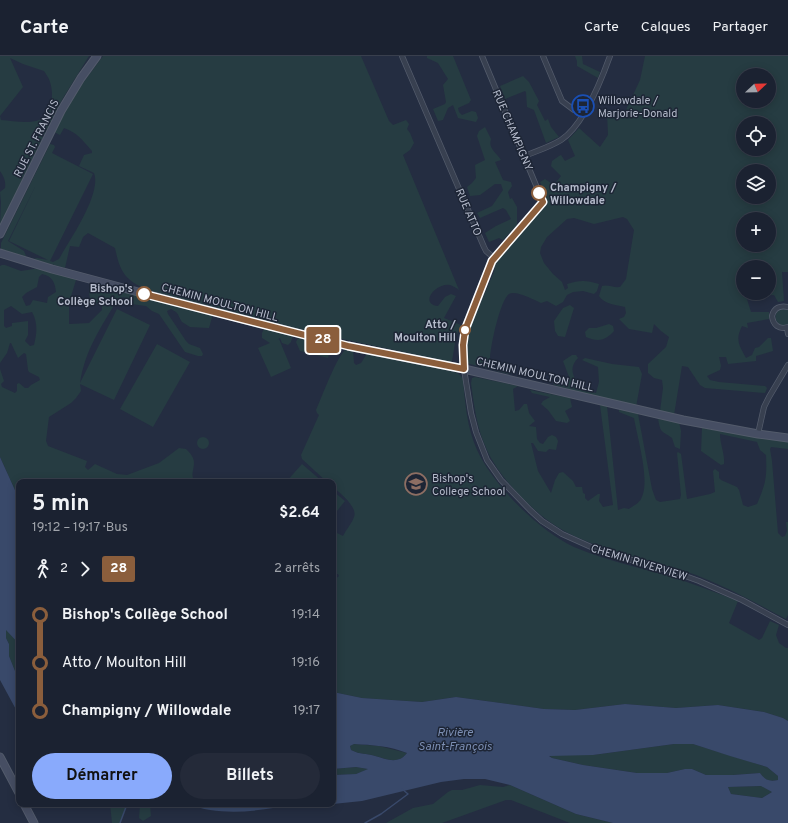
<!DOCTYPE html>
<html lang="fr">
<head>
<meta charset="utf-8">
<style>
	:root { --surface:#1b2231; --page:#242a39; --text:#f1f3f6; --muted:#a0a4ab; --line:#393f4d; --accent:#89aafc }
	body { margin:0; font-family:Overpass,sans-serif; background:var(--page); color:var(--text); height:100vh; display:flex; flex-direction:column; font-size:15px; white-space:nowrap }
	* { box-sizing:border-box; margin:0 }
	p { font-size:13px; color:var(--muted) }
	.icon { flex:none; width:22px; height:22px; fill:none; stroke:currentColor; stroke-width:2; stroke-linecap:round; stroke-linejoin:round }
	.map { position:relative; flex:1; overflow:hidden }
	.side { position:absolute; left:16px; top:423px; width:320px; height:328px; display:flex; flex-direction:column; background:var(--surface); border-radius:8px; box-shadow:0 2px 10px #0003,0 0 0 1px var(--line) }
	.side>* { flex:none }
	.badge { padding:0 8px; border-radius:3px; font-size:14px; line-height:26px }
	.needle { width:26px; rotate:68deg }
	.tools { position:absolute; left:736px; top:12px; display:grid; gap:8px }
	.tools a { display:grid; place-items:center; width:40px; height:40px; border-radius:50%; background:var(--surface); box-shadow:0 2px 10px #0003,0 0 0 1px var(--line); font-size:20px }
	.map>.badge { position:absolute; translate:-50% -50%; box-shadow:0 0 0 2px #fff }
	.legs { display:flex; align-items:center; gap:6px; height:44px; padding:0 16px; font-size:13px }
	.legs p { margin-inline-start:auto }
	.overview { display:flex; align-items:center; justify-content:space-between; height:68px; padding:0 16px }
	h1 { font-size:22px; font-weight:700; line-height:30px }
	.button { display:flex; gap:8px; margin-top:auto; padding:8px 16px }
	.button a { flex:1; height:46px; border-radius:24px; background:var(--accent); color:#111; font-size:16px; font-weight:700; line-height:46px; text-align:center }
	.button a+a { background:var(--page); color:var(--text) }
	ul { padding:0 16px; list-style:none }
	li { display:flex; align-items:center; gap:14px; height:48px; font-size:15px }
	li i { display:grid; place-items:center; width:6px; height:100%; margin:0 5px; background:currentColor }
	li i::after { content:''; width:10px; height:10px; margin:-5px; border:3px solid; border-radius:50%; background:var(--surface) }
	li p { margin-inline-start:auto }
	li:first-child i { background:linear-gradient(#0000 50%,currentColor 0) }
	li:last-child i { background:linear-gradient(currentColor 50%,#0000 0) }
	header { display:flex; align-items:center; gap:24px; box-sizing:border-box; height:56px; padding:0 20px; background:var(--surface); border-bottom:1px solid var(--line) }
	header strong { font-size:19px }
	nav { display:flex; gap:22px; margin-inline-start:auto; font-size:14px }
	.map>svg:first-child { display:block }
	.green { fill:#263c42; fill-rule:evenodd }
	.water { fill:#39496a; fill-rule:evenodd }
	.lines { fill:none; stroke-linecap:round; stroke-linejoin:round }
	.stream { stroke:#39496a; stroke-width:1.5 }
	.street-casing { stroke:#535b6b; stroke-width:6 }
	.secondary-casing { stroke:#535b6b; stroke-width:9 }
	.street { stroke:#384050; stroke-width:4.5 }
	.secondary { stroke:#464e63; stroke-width:7 }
	.line-1-casing { stroke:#fff; stroke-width:9 }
	.line-1 { stroke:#8b5e3c; stroke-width:6 }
	.stop-1-dot { fill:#fff; stroke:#8b5e3c; stroke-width:2 }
	.labels { text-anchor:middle; stroke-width:3; stroke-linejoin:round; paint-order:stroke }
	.poi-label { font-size:11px; fill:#b5bbcb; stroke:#1d2535; text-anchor:start }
	.street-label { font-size:11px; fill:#b5bbcb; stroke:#1d2535 }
	.stop-label { font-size:11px; font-weight:bold; fill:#b5bbcb; stroke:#1d2535; text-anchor:end }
	.water-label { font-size:12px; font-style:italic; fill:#7c8eb3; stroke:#1d2535 }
</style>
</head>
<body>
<header>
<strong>Carte</strong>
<nav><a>Carte</a><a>Calques</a><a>Partager</a></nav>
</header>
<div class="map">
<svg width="788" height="767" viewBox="0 0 788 767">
	<rect width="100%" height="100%" fill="#242d41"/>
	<path class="green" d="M0,0H89L63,42L53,61L0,169L1,146L0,136L5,132C6,125 4,121 0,115ZM10,2L23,8L44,15C46,18 49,22 50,26C54,38 53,59 39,64C28,68 13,65 1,64L0,60L23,31Z
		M103,0H361L389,65L393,69L406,64L409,68L407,73L410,77L414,87L410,94L403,99L459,234C457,232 453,230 450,229C435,227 419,248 438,250L445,241L451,238L456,240L444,262L461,269L456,281L452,305L450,306L281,270L142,233V231C123,223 119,211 115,192L88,177L83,181L79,191L70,190L65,212L33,203L37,202L48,204L9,185L36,129L8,185L24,195L26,200H24L1,193V187L50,88L54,89L55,91L52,97L93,118L50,205L53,206L59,203C69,185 102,138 94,117L79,110L84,99L92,97V95C82,84 78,77 64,72L60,79L54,76L77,35Z
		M427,0H453L471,44L469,47L458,52L459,56L462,59L472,55L476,56L478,62L476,66L458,62L453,49L448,52L443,64L438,65L433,53L445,48L446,46L443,29L448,23L438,7L427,2Z
		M575,0H582L583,8L600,16L598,22L577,10V5Z
		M645,0H788V216H782L784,245L778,246L774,239H771L767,241L762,237H769V211H743V237H750L746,240L751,256H769V263L747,267L748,272L742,270C735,284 739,289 746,302L752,299L755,292L759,291L768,282H771L773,295L756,300V305L728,308L726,301H719L721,310L720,314L707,320L710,324L719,326L765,330L767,332L765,337L705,332L700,329L688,311L682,310L674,359L660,355L663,332L662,324L654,322L648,317V308L666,291L669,281L661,275L654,268L652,277L629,273L619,263L624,261L626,257L625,251C616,249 604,248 599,240L602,230C607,228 614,232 620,231L626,223L634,174L627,163L623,161L594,168L574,162L567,163L547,181L541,191L540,197L544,207L553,218L562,226L565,234L568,232L567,228C580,224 586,224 599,228L597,235L594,238L583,235L573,236L567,239L563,246L556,250L547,245L541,247C534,244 516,234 509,238C500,244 489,295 490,306C490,308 491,310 492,312L512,317L508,318L470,308L468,307L467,282L473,264L494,216L495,207L544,150C547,141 544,134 540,126L545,123L554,129L561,120L551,110L552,105L559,100L561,99L565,105L575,100L568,84L579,72L600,91L608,79L607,57L610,54L621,59L625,56L640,24ZM743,19H769V45H743ZM743,67H769V93H743ZM743,115H769V141H743ZM743,163H769V189H743Z
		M523,20L529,26L539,45L537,49L545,65L548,63L551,71L559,81L546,87L534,54L527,51L526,36L525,35L505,43L500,30Z
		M485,71L491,83C488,93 496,96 501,104L495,106L503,124L511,126L512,130L508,136L510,143L512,142L517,151V169L503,184L499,182L489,186L485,177L496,170L511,163L506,154L503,152L480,162L477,157L492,150L503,134L501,128H495L480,139L470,140L467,131L472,127L476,122L475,109L485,104L477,80L479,75Z
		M2,209H5L21,215L40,212L74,221L76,224L69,247V268H70L89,267L102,254V249L92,246C88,239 88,233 92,226L213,258L209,272H208L190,271L182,266C177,258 180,258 171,253L167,255L168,258L186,285L189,288L200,292L203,298L202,300H198L185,296L159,258L152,255L146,250L131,248L126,242L123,241L118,243C101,271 85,294 80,327L117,253L150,269L114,344L80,328L81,335L76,342L71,347L49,361L46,385L48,390L87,405L85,411L88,414L95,408L117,418L127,419L159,407L179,392L186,393C190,397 194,401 194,407C194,415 189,421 197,426H19V443L0,401V313L4,325L1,328L2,331L15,337L17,335V328L19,327L25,332H28L31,329L40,324L39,321L29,316L28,314L26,298L24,297L18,302L11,287H10L7,297L0,307V210ZM42,218C52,220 55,226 56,236L48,241L47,247L33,244L30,249L26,250L22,241L26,237L37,231L39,221ZM11,250L22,258L32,256C38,267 37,277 34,289L30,290L25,285L28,279V265L12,267V270L6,272L4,270V254Z
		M570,249L574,252L565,281L558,280L555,275L554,265L563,252Z
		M783,253L788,254V269L785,270L779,268C775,264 774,260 778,255Z
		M609,268L613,270L614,275C605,285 598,286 586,281L585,276L589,272H596Z
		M265,271L293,279L291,286L288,289L282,287L280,282L277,284L279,283L291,312L271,321L258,292L270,287L262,282V277Z
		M299,280L329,288L331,291L328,302L300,295L296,286Z
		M157,288L190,306L153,371L120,353Z
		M347,292L353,293L354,307L356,309L361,307L368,296L453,314L460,319L463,323C465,347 467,372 477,394C494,430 538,474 574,491C609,506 648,513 684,525C702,531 720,538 738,545L729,567L759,584L762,582L770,565L779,569L776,579L779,587L786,592H788V665L783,662L764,656L718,649L676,652L625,648L575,654L544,653L456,641L422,646L362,642L333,636V525L339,520L338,518L333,519V475L343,480C346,474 352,467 354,461C358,451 340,437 333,431V426H327L302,403L301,399L319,359L317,357L316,354C322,341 337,299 347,292Z
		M572,299H576L578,302C567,313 575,322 580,333L596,337L599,326L598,311L582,304L585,302L612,308L639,311L642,318L636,351L554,329L553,327L568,324L569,321L563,305Z
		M475,321L518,330L513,333L515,355L519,354L524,348H527L529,357L535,365L529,370L536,371L537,383L540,387L543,388L548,381L552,379L556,381L558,385L556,394L549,393L546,396L538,395L533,387H531L538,415L551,437L555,424L559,417L563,416L573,425L576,431H582L583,437L585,438V442L588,445L598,438H600L599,445L603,451L613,449L600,349L607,350L618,454L624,452L629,453C633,450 639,447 641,443C651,426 637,381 634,362L619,356V353L638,358L652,433L656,444L660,446L680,443L681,439L677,397L678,396L681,398L687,443L710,438L715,436L713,415L715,413L719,416V422L721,424L737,431L739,434L743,449L748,451L757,448C766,427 767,421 766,399L760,394L757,386L720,378C720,388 725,398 724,408L721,409L701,395L702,372L788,385V393L771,391L770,393L772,405L778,477L782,481L785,480L787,475L786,466H788V559L786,563C756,547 727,531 696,519C665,508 633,502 603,491C587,486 570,479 556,470C531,454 499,421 487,394C477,373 474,350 471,327L472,322Z
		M530,334L570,342L572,351L565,355L570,365L567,367L556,365L548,354L541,348L543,345L550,341L532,337Z
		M658,363L679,366L681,375L680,393L675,391L672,382C662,374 661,379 658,363Z
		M197 387a6 6 0 1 1 12 0a6 6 0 1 1-12 0Z
		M302,408L323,426H286Z
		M333,435L345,445L333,460Z
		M6,573L19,588V625L9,600V588L6,582Z
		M354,688L379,690L407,697C398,709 387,703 375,700C366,697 361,699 351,694L350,690Z
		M674,688H693L767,711L778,720V724C768,726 765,724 760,717L733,719H706L692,713H685L667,717H637L583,709L552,702L549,699H593Z
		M356,711L369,713L356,718L333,719V713Z
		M480,729L503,731L510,729L576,758L613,767H570L511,744H506L442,767H386L413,752L433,748L448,736L452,734H462Z
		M762,730L772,736L762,742L731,738L728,731Z
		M110,748H127L120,767H112Z
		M140,748H150L151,760L143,765L139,762Z"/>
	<path class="water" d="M0,401L19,443V588L6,574V582L9,588V600L19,625V659L0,624Z
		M333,636L362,642L422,646L456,641L544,653L575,654L625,648L676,652L718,649L764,656L783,662L788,665V767H613L576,758L510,729L485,723H464L441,726L362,745L333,748V719L356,718L368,713L356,711L333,713ZM354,688C372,689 390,690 407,697C398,709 386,703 375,700C365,697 361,699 351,694L350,690ZM674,688H693L730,700L767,711L778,720V724C769,726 765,724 760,717L733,719H706L692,713H685L667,717H637L583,709L552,702L549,700L593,699ZM761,730L772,736L762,742L731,738L728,731Z
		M188,748H295C261,755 221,761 188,748Z"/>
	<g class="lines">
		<path class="stream" d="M120,767L126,751V748
			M365,767L381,758L408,738L402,733"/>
		<g class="street-casing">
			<path id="street" d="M402,0L484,191L486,195L494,202
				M482,0L543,146L492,205L465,275L463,289L464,313L471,357L476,376L487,404L501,424L530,454L542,465L562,478L600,495L677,517L699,525L742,544L788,569
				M543,0L562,45L574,54L584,57
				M525,100C536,95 550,91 561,84C584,69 601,25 610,0
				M788,251C780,249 774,252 772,260C773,269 779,274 788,271
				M787,272L788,278
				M758,378L764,351L769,341L788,309"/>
		</g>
		<g class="secondary-casing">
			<path id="secondary" d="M0,178L61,55L81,22L97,0
				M0,197L52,213L142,237L348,290L464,313L683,364L758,378L788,382
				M0,701L19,737
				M24,748L34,767"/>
		</g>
		<use href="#street" class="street"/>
		<use href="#secondary" class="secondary"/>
	</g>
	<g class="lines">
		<g class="line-1-casing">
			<path id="line-1" d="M144,238L348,290L464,313L463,289L465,274L492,205L543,146L539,137"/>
		</g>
		<use href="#line-1" class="line-1"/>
	</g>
	<defs>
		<g id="bus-ring" transform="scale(1.15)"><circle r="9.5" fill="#1d2535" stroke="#1a4fb4" stroke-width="1.5"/><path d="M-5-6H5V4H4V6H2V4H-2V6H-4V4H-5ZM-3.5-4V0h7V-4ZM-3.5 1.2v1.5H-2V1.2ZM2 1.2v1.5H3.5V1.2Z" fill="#1a4fb4"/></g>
		<g id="school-ring" transform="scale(1.15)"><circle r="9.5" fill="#1d2535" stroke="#8d6e63" stroke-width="1.5"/><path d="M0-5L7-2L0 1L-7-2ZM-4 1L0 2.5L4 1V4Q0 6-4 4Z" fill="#8d6e63"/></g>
	</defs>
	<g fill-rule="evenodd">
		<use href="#bus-ring" x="583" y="50"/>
		<use href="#school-ring" x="416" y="428"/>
	</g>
	<g class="stop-1-dot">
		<circle cx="539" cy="137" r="7"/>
		<circle cx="144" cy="238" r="7"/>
		<circle cx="465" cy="274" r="5"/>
	</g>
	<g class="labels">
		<g class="poi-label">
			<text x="598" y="48">Willowdale /<tspan x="598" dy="13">Marjorie-Donald</tspan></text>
			<text x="432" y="426">Bishop's<tspan x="432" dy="13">College School</tspan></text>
		</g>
		<g class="street-label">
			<text transform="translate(513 74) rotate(67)" y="4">RUE CHAMPIGNY</text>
			<text transform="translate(36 82) rotate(-63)" y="4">RUE ST. FRANCIS</text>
			<text transform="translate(469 156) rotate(67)" y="4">RUE ATTO</text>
			<text transform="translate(220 246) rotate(15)" y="4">CHEMIN MOULTON HILL</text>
			<text transform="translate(535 318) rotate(13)" y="4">CHEMIN MOULTON HILL</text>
			<text transform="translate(639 506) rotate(17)" y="4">CHEMIN RIVERVIEW</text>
		</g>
		<g class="stop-label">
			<text x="550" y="135" text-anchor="start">Champigny /<tspan x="550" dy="13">Willowdale</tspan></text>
			<text x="133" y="236">Bishop's<tspan x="133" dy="13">Collège School</tspan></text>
			<text x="456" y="272">Atto /<tspan x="456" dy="13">Moulton Hill</tspan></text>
		</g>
		<g class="water-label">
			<text x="455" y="680">Rivière<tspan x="455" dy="14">Saint-François</tspan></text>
		</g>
	</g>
</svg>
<div class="tools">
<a><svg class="needle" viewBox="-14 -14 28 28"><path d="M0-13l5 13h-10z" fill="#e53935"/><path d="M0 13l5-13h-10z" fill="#a0a4ab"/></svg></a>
<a><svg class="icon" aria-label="locate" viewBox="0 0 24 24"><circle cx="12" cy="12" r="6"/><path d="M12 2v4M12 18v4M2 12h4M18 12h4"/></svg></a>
<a><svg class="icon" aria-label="layers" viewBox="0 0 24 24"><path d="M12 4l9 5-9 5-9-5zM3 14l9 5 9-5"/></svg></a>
<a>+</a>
<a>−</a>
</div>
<b class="badge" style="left:323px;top:284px;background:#8b5e3c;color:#fff">28</b>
<section class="side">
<div class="overview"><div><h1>5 min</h1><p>19:12 – 19:17 · Bus</p></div><b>$2.64</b></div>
<div class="legs"><svg class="icon" aria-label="walk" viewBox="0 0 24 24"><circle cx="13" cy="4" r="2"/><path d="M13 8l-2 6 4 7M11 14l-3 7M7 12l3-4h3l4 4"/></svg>2<svg class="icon" aria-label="forward" viewBox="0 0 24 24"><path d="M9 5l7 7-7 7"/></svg><b class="badge" style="background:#8b5e3c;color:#fff">28</b><p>2 arrêts</p></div>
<ul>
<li><i style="color:#8b5e3c"></i><b>Bishop's Collège School</b><p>19:14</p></li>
<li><i style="color:#8b5e3c"></i><span>Atto / Moulton Hill</span><p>19:16</p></li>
<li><i style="color:#8b5e3c"></i><b>Champigny / Willowdale</b><p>19:17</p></li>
</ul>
<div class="button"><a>Démarrer</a><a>Billets</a></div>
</section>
</div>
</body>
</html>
